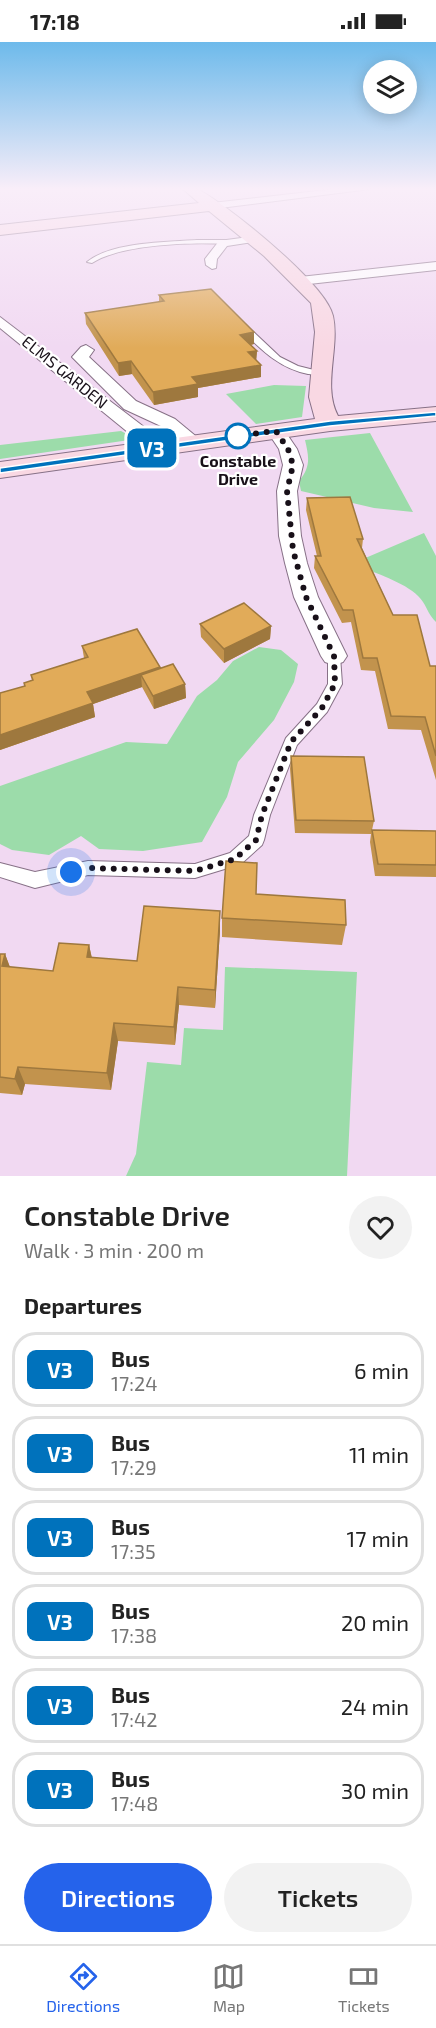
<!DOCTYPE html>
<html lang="en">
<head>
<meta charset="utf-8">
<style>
	:root { --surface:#fff; --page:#f2f2f2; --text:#222; --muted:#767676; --line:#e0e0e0; --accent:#2563eb }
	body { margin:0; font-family:"Exo 2",sans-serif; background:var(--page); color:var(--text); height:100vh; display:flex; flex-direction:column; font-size:22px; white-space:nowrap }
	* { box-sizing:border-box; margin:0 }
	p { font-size:20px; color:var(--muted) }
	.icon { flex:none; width:33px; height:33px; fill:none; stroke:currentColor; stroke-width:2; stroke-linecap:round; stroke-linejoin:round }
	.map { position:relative; height:1134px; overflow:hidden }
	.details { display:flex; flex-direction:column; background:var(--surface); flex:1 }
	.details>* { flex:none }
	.badge { padding:0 12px; border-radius:9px; font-size:21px; line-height:39px }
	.controls { position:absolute; left:363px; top:18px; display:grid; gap:12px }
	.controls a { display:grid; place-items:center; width:54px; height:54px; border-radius:50%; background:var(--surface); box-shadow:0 3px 15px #0003; font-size:30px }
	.you { position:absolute; width:30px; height:30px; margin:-15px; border:4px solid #fff; border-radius:50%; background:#1a73e8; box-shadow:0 0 0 9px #1a73e833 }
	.map>.badge { position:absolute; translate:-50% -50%; box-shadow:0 0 0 3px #fff }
	h2 { padding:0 24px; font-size:22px; line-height:54px }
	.round { display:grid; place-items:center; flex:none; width:63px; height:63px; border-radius:32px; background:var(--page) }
	.summary { display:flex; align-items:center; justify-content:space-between; height:102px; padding:0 24px }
	h1 { font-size:28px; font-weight:600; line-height:45px }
	.button { display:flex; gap:12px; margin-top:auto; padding:12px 24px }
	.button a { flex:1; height:69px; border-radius:36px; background:var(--accent); color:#fff; font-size:24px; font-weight:600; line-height:69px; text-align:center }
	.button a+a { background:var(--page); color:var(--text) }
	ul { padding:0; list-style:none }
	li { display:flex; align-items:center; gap:18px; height:75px; margin:0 12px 9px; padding:0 12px; border:3px solid var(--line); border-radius:24px }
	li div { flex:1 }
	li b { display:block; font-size:22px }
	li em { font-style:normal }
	li .badge { min-width:66px; font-weight:700; text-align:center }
	.status { display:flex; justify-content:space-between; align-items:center; height:42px; padding:0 30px; background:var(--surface); direction:ltr }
	.status svg { height:16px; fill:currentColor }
	.tab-bar { display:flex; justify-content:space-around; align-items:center; height:84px; border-top:2px solid var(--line); background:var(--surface); font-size:16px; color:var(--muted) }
	.tab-bar a { display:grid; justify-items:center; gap:3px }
	.tab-bar .selected { color:var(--accent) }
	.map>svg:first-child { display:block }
	.green { fill:#9cdcaa }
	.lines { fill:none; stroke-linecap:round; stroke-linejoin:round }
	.lane-casing { stroke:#877187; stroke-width:2 }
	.street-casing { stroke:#877187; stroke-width:2 }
	.secondary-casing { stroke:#877187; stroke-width:2 }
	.lane { fill:#fff; fill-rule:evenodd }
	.street { fill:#fff; fill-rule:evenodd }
	.secondary { fill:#f9d8e3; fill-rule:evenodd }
	.wall { fill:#c2934d }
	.shaded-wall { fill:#9e783e }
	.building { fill:#e1ab59; stroke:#9e783e; stroke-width:1.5 }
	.line { fill:#0072bc; stroke:#fff; stroke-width:1.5 }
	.walk { stroke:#181019; stroke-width:6; stroke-dasharray:0 10.8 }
	.stop-dot { fill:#fff; stroke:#0072bc; stroke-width:3 }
	.labels { text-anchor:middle; stroke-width:4.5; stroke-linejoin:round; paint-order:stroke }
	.far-street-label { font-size:16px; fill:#181019; stroke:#fff }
	.far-stop-label { font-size:16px; font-weight:bold; fill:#181019; stroke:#fff }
</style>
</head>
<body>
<div class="status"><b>17:18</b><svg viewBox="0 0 49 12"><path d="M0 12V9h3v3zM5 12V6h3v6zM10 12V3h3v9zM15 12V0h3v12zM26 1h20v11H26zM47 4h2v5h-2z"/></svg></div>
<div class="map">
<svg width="436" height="1134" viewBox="0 0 436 1134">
	<rect width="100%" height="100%" fill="#f1d9f2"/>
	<path class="green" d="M274,343L306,344L302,375L256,382L226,352Z
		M121,389L136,397L0,417V403Z
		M370,391L413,470L374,466L301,449L299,439C311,425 309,415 305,398Z
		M424,491L436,514V580C429,573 428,568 423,560C413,544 383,534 366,527L363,517Z
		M259,605L281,608L298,622L294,640L274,678L238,720L227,755L202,800L143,809L99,807L81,794L49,813L12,808L0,802V744L126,700L167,702L197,654L217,638L233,619Z
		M225,925L357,930L347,1134H126L136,1112L147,1020L181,1023L184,986L223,988Z"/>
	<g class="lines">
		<g class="lane-casing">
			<path id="lane" d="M197,198H226L229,200L226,202C191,200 121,202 92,221L87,220C111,200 167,200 197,198Z
				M239,282H245L280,315L298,324L326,331C321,334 315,333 308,332C278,326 260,306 239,286Z
				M334,610L339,611L340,614L342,642L327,670L297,703L270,773L264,798L262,803L241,822L195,836L88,833L35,846L0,835V821L35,830L88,819L195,822L230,811L249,794L254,773L286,696L317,662L328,642V614L329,611Z"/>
		</g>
		<g class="street-casing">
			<path id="street" d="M335,147H370L212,167L207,164L212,161Z
				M256,194L260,195V199L227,204L217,217L216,226L212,227L206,223L205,217L219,199Z
				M436,220V228L300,243L294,239L300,235Z
				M0,275L165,401L167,405L165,409H151L0,286Z
				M86,303L94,308L89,315L136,359L175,377L198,396L201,400L198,404H186L163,385L124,367L72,315L81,305Z
				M276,384L282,385L297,407L303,423L297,449L301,494L307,521L318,555L347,614L343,620L334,623L325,620L321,614L294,555L285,521L279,494L277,449L283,423L279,407L267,389Z"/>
		</g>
		<g class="secondary-casing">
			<path id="secondary" d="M183,147C188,147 195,146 201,149C231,166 326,242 333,274C340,306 322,344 338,374L436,365V379L330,389L0,436V420L315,377L309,355L315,290L311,261L264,214L209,169L0,193V183L199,161Z"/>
		</g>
		<use href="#lane" class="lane"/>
		<use href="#street" class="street"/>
		<use href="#secondary" class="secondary"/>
	</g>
	<path class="wall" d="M159,253L254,302L251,303L257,309L256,318L261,323V335L198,346V355L154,363L132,332L119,334L86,282L85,271L159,260Z
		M307,456L363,497L362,506L393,573L430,624H436V738L421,688L388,687L375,629L361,628L351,580L342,581L314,526L315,514H317L306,468Z
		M200,582L271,584L270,597L224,621L201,595Z
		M82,604L161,626L185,642L186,656L154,667L142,645L93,662L95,675L0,708V651L25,644L24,641L32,639L31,633L84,616Z
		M291,714L374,779L372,788L436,789V835L375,834L370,800L371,792L295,791L290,727Z
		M256,852L346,883L342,903L222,895V876Z
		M220,869V888L215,966L179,963L175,1003L118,999L111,1048L25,1042L22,1053L0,1051V912H5L10,925L53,929L89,903L92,916L137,919Z"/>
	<path class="shaded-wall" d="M254,290V302L240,305V293Z
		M257,309L256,321L248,310Z
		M131,319L132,332L119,334L118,321Z
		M261,323V335L198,346V355L154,363L153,350L192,335Z
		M271,584L270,597L224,621V607Z
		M160,625L161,638L141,633L142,645L93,662L95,675L0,708V693L87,650Z
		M185,642L186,656L154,667L153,654Z
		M220,869V888L215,966V948Z
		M89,903L93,922L87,915Z
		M5,912L12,931L2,924Z
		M178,945L179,963L175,1003L174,985Z
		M114,981L118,999L111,1048L107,1031Z
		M18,1025L25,1042L22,1053L15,1037Z"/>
	<path class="building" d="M211,247L254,290L240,293L257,309L248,310L261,323L192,335L198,342L153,350L131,319L118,321L85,271L164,259L159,253Z
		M350,455L363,497H357L393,573H417L430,624H436V714L425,675L391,674L377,616H363L353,568H343L315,514H321L307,456Z
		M244,561L271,584L224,607L200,582Z
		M137,587L160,625L87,650L93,661L0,693V651L25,644L24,641L33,638L31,633L88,615L82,604Z
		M173,622L185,642L153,654L141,633Z
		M291,714L364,715L374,779L296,778Z
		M372,788L436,789V823L378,822Z
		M226,819L257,821L256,852L345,858L346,883L222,876Z
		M144,864L220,869L215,948L178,945L174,985L114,981L107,1031L18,1025L15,1037L0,1035V912H5L2,924L53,929L59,901L89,903L87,915L137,919Z"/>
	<linearGradient id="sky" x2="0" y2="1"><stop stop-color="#6dbaeb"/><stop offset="0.48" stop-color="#f9eef9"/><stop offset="1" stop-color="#f9eef9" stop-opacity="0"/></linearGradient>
	<rect width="436" height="306" fill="url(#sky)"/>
	<path class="line" d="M436,370V374L330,384L0,431V426L330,379Z"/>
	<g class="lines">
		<path class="walk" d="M71,830L88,826L195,829L235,817L256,798L262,773L291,700L322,666L335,642L334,614L306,555L293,508L287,449L293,423L288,407L276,389L234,394H238"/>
	</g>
	<circle class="stop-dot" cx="238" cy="394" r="12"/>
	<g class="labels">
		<g class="far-street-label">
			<text transform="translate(65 330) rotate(39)" y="6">ELMS GARDEN</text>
		</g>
		<g class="far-stop-label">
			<text x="238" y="425">Constable<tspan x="238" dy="18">Drive</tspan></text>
		</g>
	</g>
</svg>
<div class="controls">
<a><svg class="icon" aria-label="layers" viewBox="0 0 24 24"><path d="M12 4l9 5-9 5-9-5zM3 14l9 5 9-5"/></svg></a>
</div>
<div class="you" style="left:71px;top:830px"></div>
<b class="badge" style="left:152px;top:406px;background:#0072bc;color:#fff">V3</b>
</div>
<section class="details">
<div class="summary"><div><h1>Constable Drive</h1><p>Walk · 3 min · 200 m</p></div><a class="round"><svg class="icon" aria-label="heart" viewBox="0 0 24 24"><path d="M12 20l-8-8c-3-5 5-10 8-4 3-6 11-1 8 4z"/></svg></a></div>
<h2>Departures</h2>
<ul>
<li><span class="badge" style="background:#0072bc;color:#fff">V3</span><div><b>Bus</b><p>17:24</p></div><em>6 min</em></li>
<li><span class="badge" style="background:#0072bc;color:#fff">V3</span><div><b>Bus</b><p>17:29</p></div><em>11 min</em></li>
<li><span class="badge" style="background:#0072bc;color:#fff">V3</span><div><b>Bus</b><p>17:35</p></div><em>17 min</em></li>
<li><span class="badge" style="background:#0072bc;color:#fff">V3</span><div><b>Bus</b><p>17:38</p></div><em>20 min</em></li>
<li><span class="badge" style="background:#0072bc;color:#fff">V3</span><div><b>Bus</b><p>17:42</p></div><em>24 min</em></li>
<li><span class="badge" style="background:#0072bc;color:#fff">V3</span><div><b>Bus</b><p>17:48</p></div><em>30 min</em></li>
</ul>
<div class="button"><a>Directions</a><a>Tickets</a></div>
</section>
<nav class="tab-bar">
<a class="selected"><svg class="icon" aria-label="directions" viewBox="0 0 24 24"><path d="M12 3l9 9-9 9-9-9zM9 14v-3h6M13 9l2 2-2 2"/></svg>Directions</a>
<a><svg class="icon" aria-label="map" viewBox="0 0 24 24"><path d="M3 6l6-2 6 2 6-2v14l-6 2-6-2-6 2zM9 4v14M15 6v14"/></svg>Map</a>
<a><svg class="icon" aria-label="tickets" viewBox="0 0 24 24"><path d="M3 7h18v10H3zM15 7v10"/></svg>Tickets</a>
</nav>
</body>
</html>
